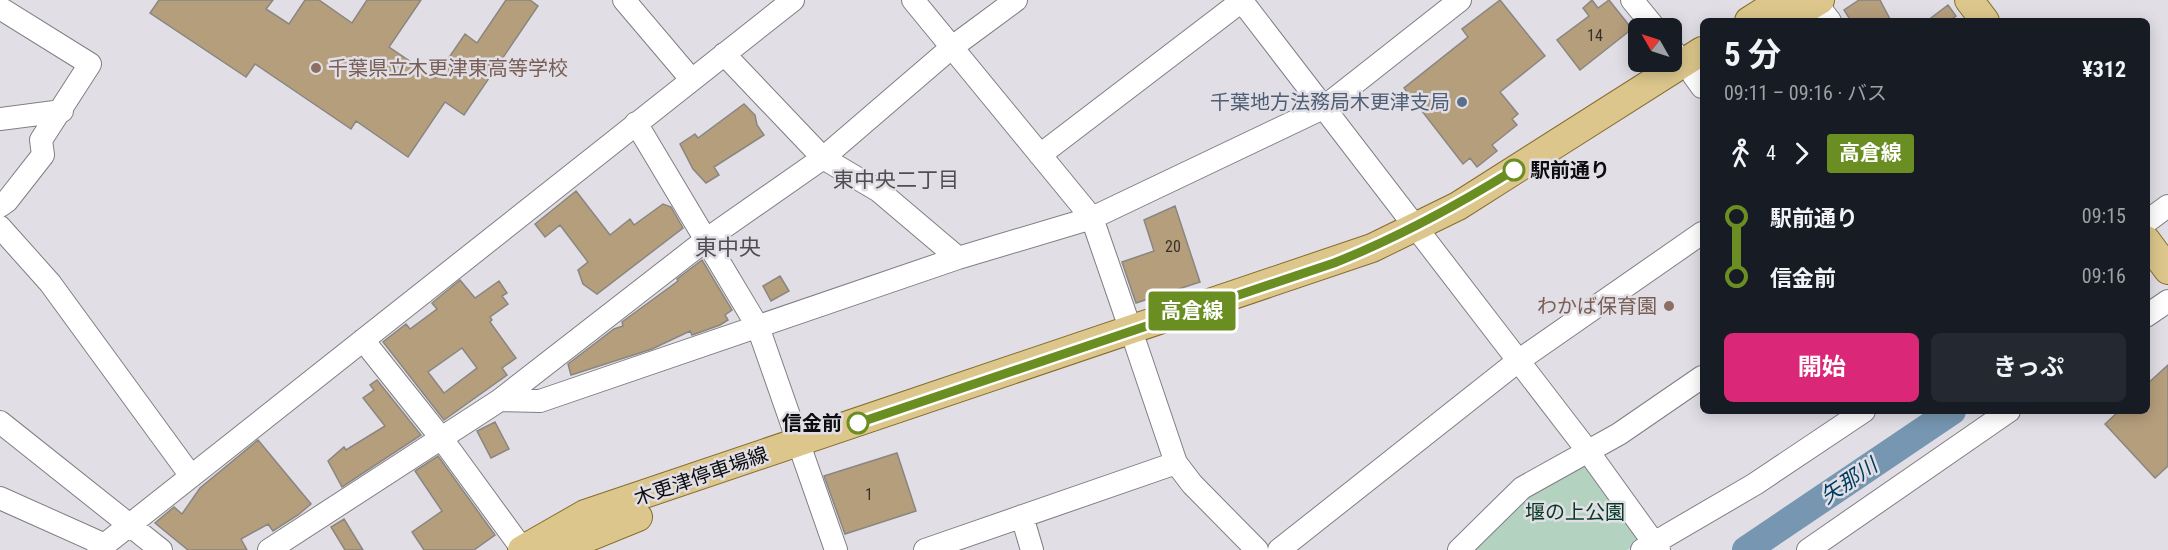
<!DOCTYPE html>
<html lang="ja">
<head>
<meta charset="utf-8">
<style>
	:root { --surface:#171b24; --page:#242831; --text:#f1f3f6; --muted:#9ea1a6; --accent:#db2777 }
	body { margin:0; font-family:"Roboto Condensed","Noto Sans JP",sans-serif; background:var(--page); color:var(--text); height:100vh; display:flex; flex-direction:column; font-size:22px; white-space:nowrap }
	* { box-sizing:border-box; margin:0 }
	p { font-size:20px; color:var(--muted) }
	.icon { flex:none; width:33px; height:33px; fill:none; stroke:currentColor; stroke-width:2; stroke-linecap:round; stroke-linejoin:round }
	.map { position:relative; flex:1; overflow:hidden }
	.details { position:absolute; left:1700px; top:18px; width:450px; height:396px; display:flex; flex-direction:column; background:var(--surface); border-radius:9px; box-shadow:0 3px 15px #0003 }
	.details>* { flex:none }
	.badge { padding:0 12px; border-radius:4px; font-size:21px; line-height:39px }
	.needle { width:39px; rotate:309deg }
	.tools { position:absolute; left:1628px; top:18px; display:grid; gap:12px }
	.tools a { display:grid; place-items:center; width:54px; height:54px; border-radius:9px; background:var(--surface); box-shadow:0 3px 15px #0003; font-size:30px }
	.map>.badge { position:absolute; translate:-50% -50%; box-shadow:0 0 0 3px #fff }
	.legs { display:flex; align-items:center; gap:9px; height:66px; padding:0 24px; font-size:20px }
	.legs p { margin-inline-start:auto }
	.summary { display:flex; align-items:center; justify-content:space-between; height:102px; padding:0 24px }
	h1 { font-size:33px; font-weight:700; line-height:45px }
	.cta { display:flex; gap:12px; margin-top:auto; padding:12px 24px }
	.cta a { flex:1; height:69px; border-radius:9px; background:var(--accent); color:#fff; font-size:24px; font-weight:700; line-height:69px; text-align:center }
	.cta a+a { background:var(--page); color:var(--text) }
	ul { padding:0 24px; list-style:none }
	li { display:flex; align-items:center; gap:21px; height:60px; font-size:22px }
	li i { display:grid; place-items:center; width:9px; height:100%; margin:0 8px; background:currentColor }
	li i::after { content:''; width:15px; height:15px; margin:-8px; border:4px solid; border-radius:50%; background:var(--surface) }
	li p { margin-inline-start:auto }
	li:first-child i { background:linear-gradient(#0000 50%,currentColor 0) }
	li:last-child i { background:linear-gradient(currentColor 50%,#0000 0) }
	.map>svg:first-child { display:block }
	.green { fill:#b3d2bf }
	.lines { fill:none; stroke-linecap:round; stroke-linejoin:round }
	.river { stroke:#7696b1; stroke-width:28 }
	.building { fill:#b59e7c; stroke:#898681; stroke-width:1.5; fill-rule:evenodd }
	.minor-casing { stroke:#807e84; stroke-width:24 }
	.major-casing { stroke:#856c2d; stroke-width:30 }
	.minor { stroke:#fff; stroke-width:22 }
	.major { stroke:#dcc68b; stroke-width:28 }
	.line-1-casing { stroke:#fff; stroke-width:14 }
	.line-1 { stroke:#6b8e23; stroke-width:9 }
	.education-dot { fill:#8d6e63; stroke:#e1dfe5; stroke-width:2 }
	.service-dot { fill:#5c6f8a; stroke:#e1dfe5; stroke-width:2 }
	.stop-1-dot { fill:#fff; stroke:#6b8e23; stroke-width:3 }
	.labels { text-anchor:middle; stroke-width:5; stroke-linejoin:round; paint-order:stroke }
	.number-label { font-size:16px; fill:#37302a }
	.education-label { font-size:20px; fill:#785e54; stroke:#e1dfe5; text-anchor:start }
	.service-label { font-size:20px; fill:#4e5e75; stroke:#e1dfe5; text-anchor:end }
	.stop-label { font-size:20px; font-weight:bold; fill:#0d0c0e; stroke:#e1dfe5; text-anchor:start }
	.street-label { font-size:20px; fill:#0d0c0e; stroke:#e1dfe5 }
	.park-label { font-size:20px; fill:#053923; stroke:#e1dfe5 }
	.neighbourhood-label { font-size:21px; fill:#504e53; stroke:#e1dfe5 }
	.water-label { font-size:21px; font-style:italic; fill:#013d61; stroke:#e1dfe5 }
	.quarter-label { font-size:22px; fill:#504e53; stroke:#e1dfe5 }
</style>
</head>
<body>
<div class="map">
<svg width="2168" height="550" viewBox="0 0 2168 550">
	<rect width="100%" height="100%" fill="#e1dfe5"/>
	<path class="green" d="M1586,462L1640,541L1627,550H1472L1529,495Z"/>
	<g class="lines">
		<path class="river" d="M1746,550L1952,411"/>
	</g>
	<path class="building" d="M159,0H273L266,9L289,24L305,0H319L352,23L367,0H421L389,47L435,78L465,34L477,43L506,0H530L538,6L464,115L445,102L408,157L356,121L351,129L255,64L246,77L150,13Z
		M1500,0L1545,56L1500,92L1518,114L1512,119L1517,125L1492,145L1497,151L1477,167L1470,158L1463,164L1404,88L1468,37L1462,29Z
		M1592,0L1598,8L1609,0L1632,29L1580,70L1557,40L1589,16L1583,8Z
		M1859,0H1880L1891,21H1851L1844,10Z
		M1948,5L1956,16L1949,21H1927Z
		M744,104L755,115L757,125L764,135L714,167L719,175L706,183L693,169L680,144L695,134L698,138Z
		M576,191L610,235L630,219L634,225L663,204L671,207L683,228L597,294L583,284L578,270L588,262L560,225L545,237L535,224Z
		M1175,206L1200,282L1136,303L1122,262L1154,251L1144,220Z
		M702,260L732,310L725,315L728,320L720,325L692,335L690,331L652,349L571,375L568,364L614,329L623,326L622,322L678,281L677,279Z
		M780,276L789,291L771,301L763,286Z
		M460,280L475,298L499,281L507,293L502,296L508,304L490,317L492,320L490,322L516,358L502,368L507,375L444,420L383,342L406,324L410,329L437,309L432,303ZM462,348L477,368L444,393L428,372Z
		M2168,365V466L2155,478L2105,424L2119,411H2146V385Z
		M377,380L421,435L342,487L328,461L344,447L346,450L385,426L363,398L374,390L370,385Z
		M495,422L509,449L491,458L477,431Z
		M258,440L311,504L298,515L273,531L268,524L241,539L247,550H188L155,523L174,507L182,514L200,488Z
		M897,453L916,511L845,534L824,476Z
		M438,456L495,535L474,550H424L412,532L442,511L415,471Z
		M344,519L363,550H345L331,527Z"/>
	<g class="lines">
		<g class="minor-casing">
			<path id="minor" d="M624,0L691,79
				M913,0L1092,218L1131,331
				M1241,0L1587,450L1659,550
				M1632,0L1655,28
				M1816,3L1830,21
				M0,8L90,64L41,140L43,155L7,201L0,206
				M1671,48L1683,63
				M724,54L823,158L879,191L958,258
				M1694,76L1702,87
				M0,119L62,111
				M636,123L758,327L836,550
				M1040,155L1243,0
				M2146,222L2168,206
				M0,227L50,283L191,476
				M2146,316L2168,301
				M363,340L442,439L523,550
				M1136,345L1176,463L1192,484L1257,550
				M500,400L540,401L958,258L1092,218L1323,108L1460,0
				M0,422L161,550
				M0,498L105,545
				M1022,516L1032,550
				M98,550L793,0
				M269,550L500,400L707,239L823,158L951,48L1016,0
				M925,550L1176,463
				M1279,550L1518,361L1702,233
				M1459,550L1522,488L1619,434L1702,377
				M1642,550L1755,484L1864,411
				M1808,550L2009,411"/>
		</g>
		<g class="major-casing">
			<path id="major" d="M1969,0L1985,21
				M1749,21L1782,0
				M1785,21L1820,0
				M2146,240L2168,270
				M522,550L585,514L1372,248L1458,206L1702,51
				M557,550L638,517"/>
		</g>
		<use href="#minor" class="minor"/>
		<use href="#major" class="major"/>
	</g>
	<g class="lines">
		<g class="line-1-casing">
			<path id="line-1" d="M858,423L1334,263C1397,238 1456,206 1514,170"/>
		</g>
		<use href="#line-1" class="line-1"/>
	</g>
	<g class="education-dot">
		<circle cx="316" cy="68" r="6"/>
		<circle cx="1669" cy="306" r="6"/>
	</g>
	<circle class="service-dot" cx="1462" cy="102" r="6"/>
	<g class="stop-1-dot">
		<circle cx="1514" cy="170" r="10"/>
		<circle cx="858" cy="423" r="10"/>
	</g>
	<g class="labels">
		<g class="number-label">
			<text x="1595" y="41">14</text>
			<text x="1173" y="252">20</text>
			<text x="869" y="500">1</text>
		</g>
		<g class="education-label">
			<text x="328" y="75">千葉県立木更津東高等学校</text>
			<text x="1657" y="313" text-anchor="end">わかば保育園</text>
		</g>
		<g class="service-label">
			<text x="1450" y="109">千葉地方法務局木更津支局</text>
		</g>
		<g class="stop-label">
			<text x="1530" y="177">駅前通り</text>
			<text x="842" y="430" text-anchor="end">信金前</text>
		</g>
		<g class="street-label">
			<text transform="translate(701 476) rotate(-19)" y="7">木更津停車場線</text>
		</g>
		<g class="park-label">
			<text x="1575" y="519">堰の上公園</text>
		</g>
		<g class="neighbourhood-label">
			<text x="896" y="187">東中央二丁目</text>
		</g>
		<g class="water-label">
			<text transform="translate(1849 481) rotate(-34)" y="7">矢那川</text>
		</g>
		<g class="quarter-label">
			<text x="728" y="255">東中央</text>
		</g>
	</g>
</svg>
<div class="tools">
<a><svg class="needle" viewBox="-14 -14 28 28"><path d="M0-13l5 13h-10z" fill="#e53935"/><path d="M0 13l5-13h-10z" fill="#9ea1a6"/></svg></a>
</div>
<b class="badge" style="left:1192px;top:311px;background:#6b8e23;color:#fff">高倉線</b>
<section class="details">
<div class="summary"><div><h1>5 分</h1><p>09:11 – 09:16 · バス</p></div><b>¥312</b></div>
<div class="legs"><svg class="icon" aria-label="walk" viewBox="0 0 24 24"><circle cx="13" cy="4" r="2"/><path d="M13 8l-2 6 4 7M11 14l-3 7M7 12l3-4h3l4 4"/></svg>4<svg class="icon" aria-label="forward" viewBox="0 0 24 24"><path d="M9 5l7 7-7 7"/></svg><b class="badge" style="background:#6b8e23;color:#fff">高倉線</b></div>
<ul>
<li><i style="color:#6b8e23"></i><b>駅前通り</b><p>09:15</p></li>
<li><i style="color:#6b8e23"></i><b>信金前</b><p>09:16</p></li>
</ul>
<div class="cta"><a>開始</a><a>きっぷ</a></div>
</section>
</div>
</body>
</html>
